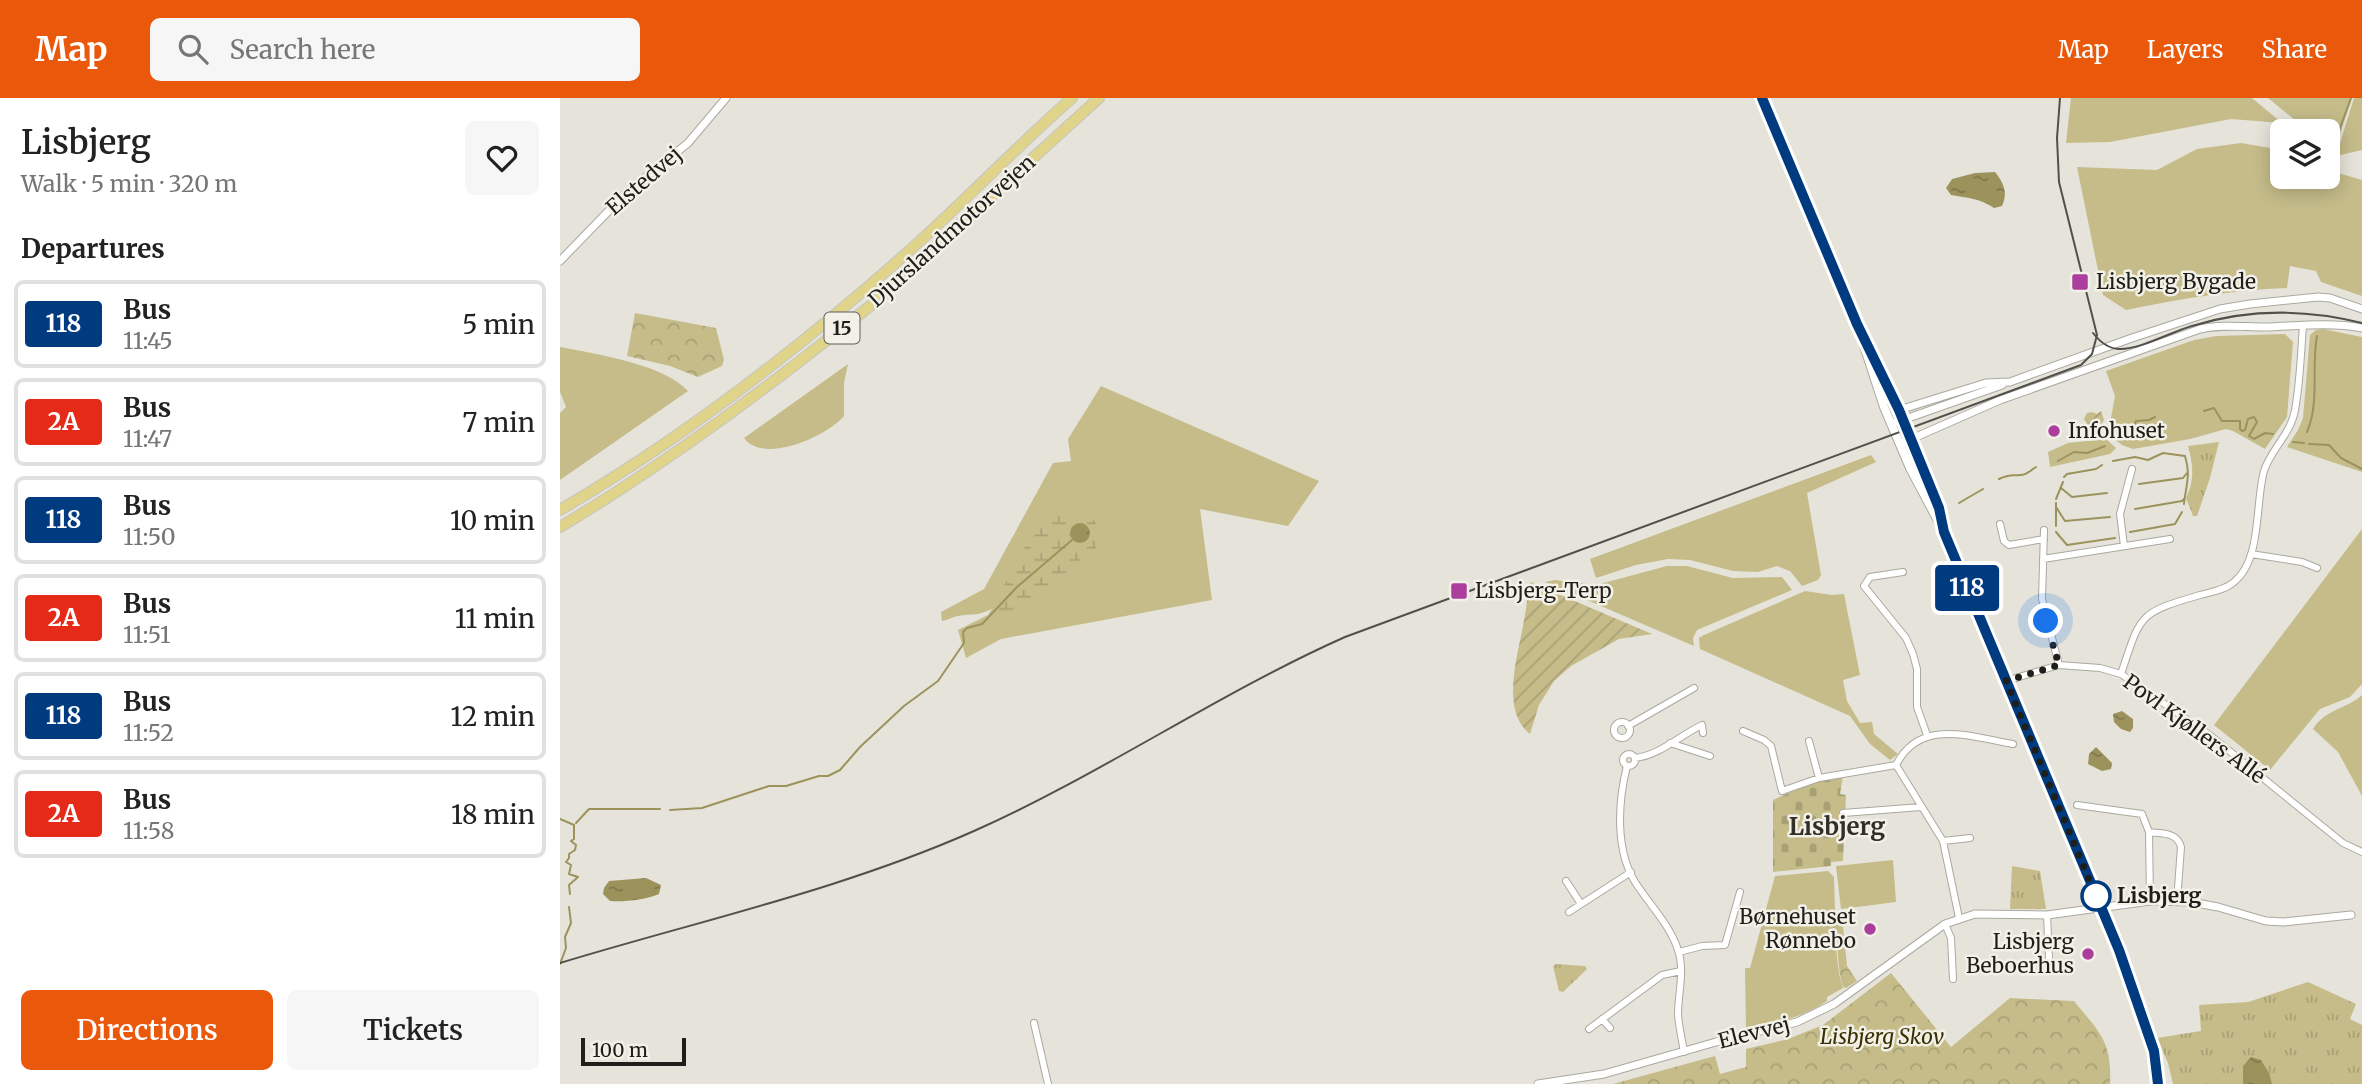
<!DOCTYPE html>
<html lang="en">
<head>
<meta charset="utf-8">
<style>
	:root { --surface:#fff; --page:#f6f6f6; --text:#222; --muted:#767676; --line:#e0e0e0; --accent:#ea580c }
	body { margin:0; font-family:Merriweather,serif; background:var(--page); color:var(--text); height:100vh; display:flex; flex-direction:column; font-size:26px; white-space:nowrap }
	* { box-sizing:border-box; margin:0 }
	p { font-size:23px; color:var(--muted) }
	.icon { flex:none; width:38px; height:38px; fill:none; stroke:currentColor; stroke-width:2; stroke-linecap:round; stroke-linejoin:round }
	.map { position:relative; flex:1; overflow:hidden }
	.sheet { display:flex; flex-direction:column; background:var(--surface); width:560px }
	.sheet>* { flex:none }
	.badge { padding:0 14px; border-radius:5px; font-size:24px; line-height:46px }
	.tools { position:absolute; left:1710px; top:21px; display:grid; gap:14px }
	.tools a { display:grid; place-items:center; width:70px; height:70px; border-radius:10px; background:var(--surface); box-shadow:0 4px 18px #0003; font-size:35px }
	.scale { position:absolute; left:21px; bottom:18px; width:105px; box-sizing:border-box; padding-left:7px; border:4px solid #1e1e1a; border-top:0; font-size:19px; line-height:24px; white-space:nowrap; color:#1e1e1a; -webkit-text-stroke:5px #f3f1e7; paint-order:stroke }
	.you { position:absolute; width:35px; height:35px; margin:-18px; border:5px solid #fff; border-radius:50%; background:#1a73e8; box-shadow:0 0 0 10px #1a73e833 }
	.map>.badge { position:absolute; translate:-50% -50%; box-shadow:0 0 0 4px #fff }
	h2 { padding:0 21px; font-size:26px; line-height:63px }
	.round { display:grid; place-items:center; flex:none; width:74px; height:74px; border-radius:10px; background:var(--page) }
	.head { display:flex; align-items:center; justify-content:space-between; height:119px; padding:0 21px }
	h1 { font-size:33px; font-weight:600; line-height:52px }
	.primary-button { display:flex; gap:14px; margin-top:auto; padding:14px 21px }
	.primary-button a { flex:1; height:80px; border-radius:10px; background:var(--accent); color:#fff; font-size:28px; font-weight:600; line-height:80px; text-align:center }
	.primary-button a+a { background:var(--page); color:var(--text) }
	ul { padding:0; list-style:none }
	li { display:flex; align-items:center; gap:21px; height:88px; margin:0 14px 10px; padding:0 7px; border:4px solid var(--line); border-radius:10px }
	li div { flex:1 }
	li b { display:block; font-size:26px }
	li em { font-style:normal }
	li .badge { min-width:77px; font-weight:700; text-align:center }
	header { display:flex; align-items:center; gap:42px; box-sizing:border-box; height:98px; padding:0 35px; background:var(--accent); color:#fff }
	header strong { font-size:33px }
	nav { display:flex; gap:38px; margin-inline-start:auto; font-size:24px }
	.search { width:490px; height:63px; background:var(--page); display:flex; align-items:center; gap:18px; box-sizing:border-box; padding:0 24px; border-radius:10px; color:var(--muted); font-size:26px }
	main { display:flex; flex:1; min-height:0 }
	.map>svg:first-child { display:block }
	.grass { fill:#c5bc8a }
	.forest { fill:url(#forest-crowns) }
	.wetland { fill:url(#wetland-marsh) }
	.cemetery { fill:url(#cemetery-stones) }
	.park { fill:url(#park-tufts) }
	.garden { fill:url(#garden-furrows) }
	.water { fill:url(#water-ripples) }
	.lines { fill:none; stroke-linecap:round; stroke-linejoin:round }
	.stream { stroke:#9c935c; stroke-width:2 }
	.minor-casing { stroke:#aaa99f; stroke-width:8 }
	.tertiary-casing { stroke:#aaa99f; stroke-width:9 }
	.secondary-casing { stroke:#aaa99f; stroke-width:10 }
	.motorway-casing { stroke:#c4c4c3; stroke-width:12 }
	.minor { stroke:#fff; stroke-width:6 }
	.tertiary { stroke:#fff; stroke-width:7 }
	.secondary { stroke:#fff; stroke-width:8 }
	.motorway { stroke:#e0d48b; stroke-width:10 }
	.tram { stroke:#51504b; stroke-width:2 }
	.line-casing { stroke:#fff; stroke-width:16 }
	.line { stroke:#003b80; stroke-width:10 }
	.walk { stroke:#1e1e1a; stroke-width:7; stroke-dasharray:0 12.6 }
	.poi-dot { fill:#ab3d9c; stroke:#f3f1e7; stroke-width:2.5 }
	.stop-dot { fill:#fff; stroke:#003b80; stroke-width:3.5 }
	.labels { text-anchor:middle; stroke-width:5; stroke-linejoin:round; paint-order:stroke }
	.shield { fill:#f3f1e7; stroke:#5e5d58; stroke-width:2 }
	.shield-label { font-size:19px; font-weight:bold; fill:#1e1e1a }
	.street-label { font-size:21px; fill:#1e1e1a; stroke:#f3f1e7 }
	.poi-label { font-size:21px; fill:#1e1e1a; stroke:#f3f1e7; text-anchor:start }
	.stop-label { font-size:21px; font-weight:bold; fill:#1e1e1a; stroke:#f3f1e7; text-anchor:start }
	.park-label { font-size:21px; font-style:italic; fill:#373001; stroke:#f3f1e7 }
	.quarter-label { font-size:24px; font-weight:bold; fill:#312f27; stroke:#f3f1e7 }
</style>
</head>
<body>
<header>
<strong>Map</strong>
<div class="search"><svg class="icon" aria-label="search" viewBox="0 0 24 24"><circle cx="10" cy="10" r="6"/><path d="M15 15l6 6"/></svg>Search here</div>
<nav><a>Map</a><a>Layers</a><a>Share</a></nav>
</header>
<main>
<section class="sheet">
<div class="head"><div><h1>Lisbjerg</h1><p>Walk · 5 min · 320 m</p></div><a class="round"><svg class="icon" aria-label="heart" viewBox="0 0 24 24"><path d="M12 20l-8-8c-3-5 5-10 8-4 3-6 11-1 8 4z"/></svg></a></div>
<h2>Departures</h2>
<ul>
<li><span class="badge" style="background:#003b80;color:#fff">118</span><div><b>Bus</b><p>11:45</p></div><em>5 min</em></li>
<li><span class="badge" style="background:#e52b18;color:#fff">2A</span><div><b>Bus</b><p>11:47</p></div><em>7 min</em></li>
<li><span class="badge" style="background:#003b80;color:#fff">118</span><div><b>Bus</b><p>11:50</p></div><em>10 min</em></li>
<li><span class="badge" style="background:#e52b18;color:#fff">2A</span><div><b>Bus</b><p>11:51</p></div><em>11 min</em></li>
<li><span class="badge" style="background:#003b80;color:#fff">118</span><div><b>Bus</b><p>11:52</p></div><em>12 min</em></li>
<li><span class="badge" style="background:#e52b18;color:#fff">2A</span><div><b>Bus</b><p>11:58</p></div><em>18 min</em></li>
</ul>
<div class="primary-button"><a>Directions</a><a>Tickets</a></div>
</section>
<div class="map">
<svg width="1802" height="986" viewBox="0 0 1802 986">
	<defs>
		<pattern id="forest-crowns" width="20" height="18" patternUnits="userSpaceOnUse" patternTransform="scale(1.75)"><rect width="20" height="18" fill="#c5bc8a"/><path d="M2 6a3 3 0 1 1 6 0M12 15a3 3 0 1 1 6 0" fill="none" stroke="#a9a176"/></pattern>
		<pattern id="wetland-marsh" width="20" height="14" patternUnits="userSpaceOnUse" patternTransform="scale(1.75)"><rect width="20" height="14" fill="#c5bc8a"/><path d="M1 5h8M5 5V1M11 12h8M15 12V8" fill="none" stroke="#a9a176"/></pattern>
		<pattern id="cemetery-stones" width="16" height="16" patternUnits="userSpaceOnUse" patternTransform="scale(1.75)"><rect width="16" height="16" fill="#c5bc8a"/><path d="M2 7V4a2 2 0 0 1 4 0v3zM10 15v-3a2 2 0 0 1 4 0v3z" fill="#a9a176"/></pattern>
		<pattern id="park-tufts" width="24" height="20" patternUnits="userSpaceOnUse" patternTransform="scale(1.75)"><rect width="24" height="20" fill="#c5bc8a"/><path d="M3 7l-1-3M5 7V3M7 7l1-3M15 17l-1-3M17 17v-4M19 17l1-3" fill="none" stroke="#a9a176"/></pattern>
		<pattern id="garden-furrows" width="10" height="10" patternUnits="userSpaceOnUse" patternTransform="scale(1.75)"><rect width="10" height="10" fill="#c5bc8a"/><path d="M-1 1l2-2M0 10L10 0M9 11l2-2" fill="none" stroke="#a9a176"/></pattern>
		<pattern id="water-ripples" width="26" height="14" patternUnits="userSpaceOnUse" patternTransform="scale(1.75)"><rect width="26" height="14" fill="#9c935c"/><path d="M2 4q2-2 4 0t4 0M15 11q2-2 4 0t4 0" fill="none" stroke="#7f774b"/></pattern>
	</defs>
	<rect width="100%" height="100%" fill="#e6e4da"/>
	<path class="grass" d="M1511,0H1692L1722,25L1671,21L1550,44L1506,45Z
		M1708,0H1792L1777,45L1768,46V33H1748Z
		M1794,0H1802V52L1776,58Z
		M1681,45L1722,52V79H1768V72L1802,82V198L1761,184L1756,173L1730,168L1727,190C1672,192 1619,201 1566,212L1543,197L1517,69L1597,72L1637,51Z
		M1763,231L1802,239V374L1727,349L1738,332L1743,320L1750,237L1756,232Z
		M1725,236L1733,244L1727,319L1705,351L1673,333L1666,331L1630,341L1573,351L1562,347L1548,336L1555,298L1546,273L1634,242L1656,238Z
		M0,249C35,256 104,266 128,293L0,382V315L6,309L0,294Z
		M288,266L284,285V318C267,338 204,367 184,340Z
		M541,288L759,383L728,428L640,411L652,502L441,541L406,560L398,532L428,517L432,511C414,519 414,515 398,518C392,519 388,522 382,523L381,514L424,491L493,365L511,363L508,341Z
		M1546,341L1556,350L1550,356L1490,369L1488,354L1508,345Z
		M1311,357L1316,364L1247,395L1261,477L1258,482L1242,488L1230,473L1217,468L1198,474L1173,473L1130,462L1108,461L1076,467L1036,480L1030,461Z
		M1802,431V586L1790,599L1760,611L1710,672L1654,627Z
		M1107,468H1127L1173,480L1222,479L1232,492L1137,532L1133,540L1134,548L985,484L995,482L1036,487Z
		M1245,493L1272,497L1284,496L1300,577L1283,582L1287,603L1300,625L1312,624L1314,636L1338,656L1330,662L1310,646L1290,618L1140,551L1139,540L1144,537Z
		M1802,597V698L1778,654L1753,631C1765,611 1787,611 1802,597Z
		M1333,762L1336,804L1281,811L1276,768Z
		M1268,773L1274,779L1275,812L1269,814C1279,838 1274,865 1283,890L1267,899V903C1242,920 1215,925 1186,932L1185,870H1190L1215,778Z"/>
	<path class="forest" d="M75,215L156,230L164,262L162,268L138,279L110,268L67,258Z
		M1275,812L1282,818L1287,868L1297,883L1286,890L1283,889C1276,870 1280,834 1269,822V813Z
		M1331,875L1391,949L1450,900L1514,903C1540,935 1552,943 1550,986H1053L1155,958L1160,976L1186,969V951L1228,941L1263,927Z"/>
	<path class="wetland" d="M509,414C514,415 523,415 528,417C540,423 539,440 536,450L521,460L511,477L498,488L476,494L469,510L452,517L437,516L432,510L483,415Z"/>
	<path class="cemetery" d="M1283,678L1280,696L1286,697L1283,763L1271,764V768L1213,774V702L1250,685Z"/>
	<path class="park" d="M1659,344L1650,380L1637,418H1633L1626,400C1635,381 1633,367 1628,348Z
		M1452,768L1480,773L1486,811H1450Z
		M996,866L1025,868L1027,871L1003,894L999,893L993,868Z
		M1748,884L1796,906L1790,921L1802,927V986H1613L1608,965L1597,940L1641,933L1639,907L1688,904Z"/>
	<path class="garden" d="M1541,313L1544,322L1540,329L1537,326L1532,328L1527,326L1524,321L1527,315L1532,314L1537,316Z
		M970,484L1092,536L1059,541L1011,568L994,583L979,607L970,636C939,612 959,554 964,522C967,509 967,497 970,484Z"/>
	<path class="water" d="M1435,74C1444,85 1448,95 1442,108L1434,110C1420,100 1407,100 1391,97L1386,90L1392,81L1415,75Z
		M510 435a10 10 0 1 1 20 0a10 10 0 1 1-20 0Z
		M1562,613L1573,621V630L1570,634L1561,631L1554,624L1553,616Z
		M1536,649L1552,665L1551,671L1542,673L1528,666L1529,656Z
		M86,780L101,787L99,796C85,802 65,804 50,803L43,796L44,790L49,783Z
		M1691,959L1701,962L1709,975L1712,986H1683V968Z"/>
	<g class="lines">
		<path class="stream" d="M1773,49L1791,0
			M1644,313L1654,310L1662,323H1680V331L1682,333L1685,332L1688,321L1694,319L1697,324L1689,338L1694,341L1705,335L1713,336
			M1573,330L1576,323L1589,322L1595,319
			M1747,334C1760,304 1751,269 1757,238
			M1733,344L1744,345
			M1749,346L1769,347L1781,360L1802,371
			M1498,363L1514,354L1527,355L1545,348
			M1553,363L1575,359L1588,362L1603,355L1625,358C1631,377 1626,387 1624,406
			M1504,379L1507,376L1536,371L1542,367
			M1439,381C1450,376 1450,378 1461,377C1467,377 1471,372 1476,369
			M1579,386L1623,380L1627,375
			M1501,390L1512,399L1547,395
			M1496,401L1503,384
			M1399,405L1423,391
			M1496,409L1505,423L1550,419
			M1575,411L1622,403L1624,401
			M1496,428V405
			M1496,434L1507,447L1555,440
			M1570,434L1615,426L1622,414
			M110,712L142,710L209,688H226L259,678H268L280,672L300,649L344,608L378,583L404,545L403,534L407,530L422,526L457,489L512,442
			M0,721L14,727V741L11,743L16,747L15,752L9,756V760L6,764L11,767L9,776L18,779L9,787L10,796
			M16,725L29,711H100
			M0,866L6,850L5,839L11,825L9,809"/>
		<g class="minor-casing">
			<path id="minor" d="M1440,426L1444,443L1449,447L1484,441
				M1484,432L1482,501L1499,567
				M1564,448L1560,416L1572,371
				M1691,456L1742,464L1757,470
				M1483,461L1610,441
				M1343,474L1310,479L1304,488L1346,540L1353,556L1357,571V609L1367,637
				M1561,576C1581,516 1578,515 1640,497C1651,494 1665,492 1674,484C1702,462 1695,405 1704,373C1711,351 1731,336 1735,312C1740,285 1741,255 1743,227
				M1446,583L1499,567L1540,570L1561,576L1651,638L1783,745L1802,754
				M1054 632a8 8 0 1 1 16 0a8 8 0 1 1-16 0Z
				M1068,628L1134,590
				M1183,633L1204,642L1211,648L1222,693L1259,680L1336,667
				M1249,643L1259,680
				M1110,645L1150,658
				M1063 662a6 6 0 1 1 12 0a6 6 0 1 1-12 0Z
				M1075,660C1100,657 1119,638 1142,627L1143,635
				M1336,667L1383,743L1399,820
				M1336,667C1360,619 1412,639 1453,646
				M1067,668C1058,704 1055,751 1075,784C1089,806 1110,827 1118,852C1125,873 1118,895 1118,917C1119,929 1122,942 1124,954
				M1517,707L1582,716L1589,734L1590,803
				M1283,715L1361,709
				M1589,734C1603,736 1617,734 1621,749L1617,803
				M1383,743L1410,740
				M1006,783L1021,806
				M1009,814L1071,774
				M1487,817L1489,860
				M1385,826L1391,840L1393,881
				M1119,854L1142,848L1165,847L1180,794
				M1042,921L1050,930
				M474,925L488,986
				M1029,931L1102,877L1121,873"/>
		</g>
		<g class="tertiary-casing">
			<path id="tertiary" d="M0,163L66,95L128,45L166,0
				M1339,312L1426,285L1450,284L1572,240L1660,211L1690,206L1758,199L1770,200L1802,211
				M1331,326L1442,287
				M1340,346L1440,302L1640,231C1661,226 1683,229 1705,229C1738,228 1769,224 1802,230
				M978,986L1044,976L1156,944L1237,924L1274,906L1385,826L1415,816L1487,817L1590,803L1631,804L1658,809L1706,823L1724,824L1791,817"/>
		</g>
		<g class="secondary-casing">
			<path id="secondary" d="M1202,0L1297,226L1324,309L1350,370L1384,434L1559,852L1594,953L1598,986
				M1307,244L1353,347L1379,410L1382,426"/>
		</g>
		<g class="motorway-casing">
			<path id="motorway" d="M0,412C125,339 241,249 349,153C405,103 456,49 512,0
				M0,429C109,364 211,287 310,208L539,0"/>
		</g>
		<use href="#minor" class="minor"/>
		<use href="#tertiary" class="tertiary"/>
		<use href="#secondary" class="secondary"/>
		<use href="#motorway" class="motorway"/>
		<path class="tram" d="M1533,235C1540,244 1549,251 1560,251C1581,251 1611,234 1632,228C1687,211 1746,211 1802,225
			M0,865C138,823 281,792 414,733C542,676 657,596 785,539L1521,267L1532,256L1537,237L1499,84L1497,40L1500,0"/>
	</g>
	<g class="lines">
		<g class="line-casing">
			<path id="line" d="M1202,0L1297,226L1339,312L1379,410L1384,434L1559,852L1594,953L1598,986"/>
		</g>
		<use href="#line" class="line"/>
		<path class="walk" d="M1486,523L1499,567L1446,583L1536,798"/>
	</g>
	<g class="poi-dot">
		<rect x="1511" y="175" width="18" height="18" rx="3.5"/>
		<circle cx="1494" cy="333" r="7"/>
		<rect x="890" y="484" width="18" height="18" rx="3.5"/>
		<circle cx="1310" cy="831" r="7"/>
		<circle cx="1528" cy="856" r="7"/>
	</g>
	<circle class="stop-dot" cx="1536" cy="798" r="14"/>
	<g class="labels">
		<rect class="shield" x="264.5" y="214.5" width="35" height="31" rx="5"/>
		<g class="shield-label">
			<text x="282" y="237">15</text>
		</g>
		<g class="street-label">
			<text transform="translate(84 83) rotate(-41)" y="7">Elstedvej</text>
			<text transform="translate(392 133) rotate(-42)" y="7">Djurslandmotorvejen</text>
			<text transform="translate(1634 631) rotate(36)" y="7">Povl Kjøllers Allé</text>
			<text transform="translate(1194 935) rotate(-14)" y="7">Elevvej</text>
		</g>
		<g class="poi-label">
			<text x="1536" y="191">Lisbjerg Bygade</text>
			<text x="1508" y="340">Infohuset</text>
			<text x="915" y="500">Lisbjerg-Terp</text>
			<text x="1296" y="826" text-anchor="end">Børnehuset<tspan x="1296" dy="24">Rønnebo</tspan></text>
			<text x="1514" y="851" text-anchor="end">Lisbjerg<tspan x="1514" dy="24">Beboerhus</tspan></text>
		</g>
		<g class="stop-label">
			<text x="1557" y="805">Lisbjerg</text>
		</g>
		<g class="park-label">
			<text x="1322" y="946">Lisbjerg Skov</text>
		</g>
		<g class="quarter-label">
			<text x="1277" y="737">Lisbjerg</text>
		</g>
	</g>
</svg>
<div class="tools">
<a><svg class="icon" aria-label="layers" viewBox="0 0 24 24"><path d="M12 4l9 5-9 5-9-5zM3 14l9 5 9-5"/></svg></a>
</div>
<div class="scale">100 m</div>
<div class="you" style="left:1486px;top:523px"></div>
<b class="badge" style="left:1407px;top:490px;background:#003b80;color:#fff">118</b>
</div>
</main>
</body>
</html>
